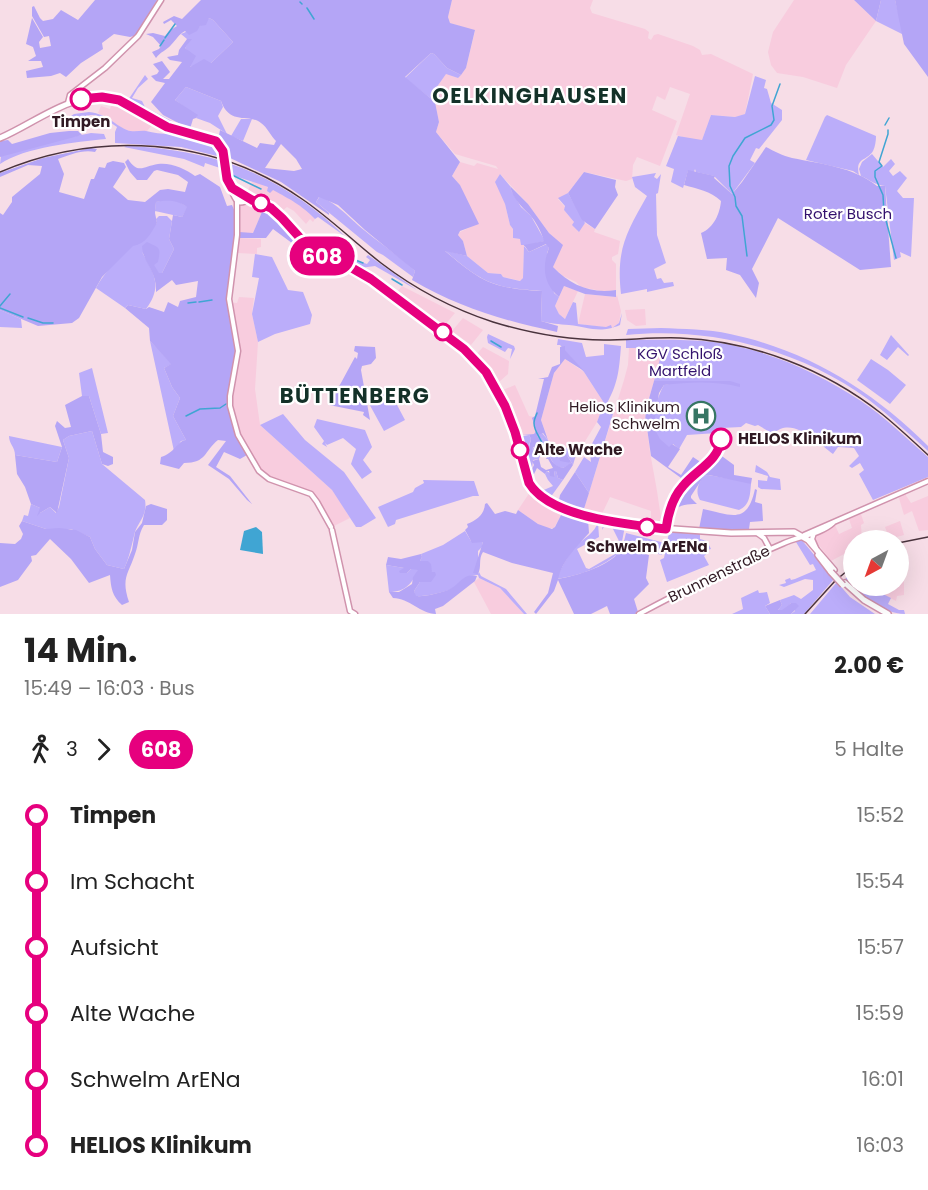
<!DOCTYPE html>
<html lang="de">
<head>
<meta charset="utf-8">
<style>
	:root { --surface:#fff; --page:#f2f2f2; --text:#222; --muted:#767676 }
	body { margin:0; font-family:Poppins,sans-serif; background:var(--page); color:var(--text); height:100vh; display:flex; flex-direction:column; font-size:22px; white-space:nowrap }
	* { box-sizing:border-box; margin:0 }
	p { font-size:20px; color:var(--muted) }
	.icon { flex:none; width:33px; height:33px; fill:none; stroke:currentColor; stroke-width:2; stroke-linecap:round; stroke-linejoin:round }
	.map { position:relative; height:614px; overflow:hidden }
	.side { display:flex; flex-direction:column; background:var(--surface); flex:1 }
	.side>* { flex:none }
	.badge { padding:0 12px; border-radius:20px; font-size:21px; line-height:39px }
	.needle { width:39px; rotate:221deg }
	.controls { position:absolute; left:843px; top:530px; display:grid; gap:12px }
	.controls a { display:grid; place-items:center; width:66px; height:66px; border-radius:50%; background:var(--surface); box-shadow:0 6px 24px #0002; font-size:30px }
	.map>.badge { position:absolute; translate:-50% -50%; box-shadow:0 0 0 3px #fff }
	.legs { display:flex; align-items:center; gap:9px; height:66px; padding:0 24px; font-size:20px }
	.legs p { margin-inline-start:auto }
	.overview { display:flex; align-items:center; justify-content:space-between; height:102px; padding:0 24px }
	h1 { font-size:33px; font-weight:700; line-height:45px }
	ul { padding:0 24px; list-style:none }
	li { display:flex; align-items:center; gap:21px; height:66px; font-size:22px }
	li i { display:grid; place-items:center; width:9px; height:100%; margin:0 8px; background:currentColor }
	li i::after { content:''; width:15px; height:15px; margin:-8px; border:4px solid; border-radius:50%; background:var(--surface) }
	li p { margin-inline-start:auto }
	li:first-child i { background:linear-gradient(#0000 50%,currentColor 0) }
	li:last-child i { background:linear-gradient(currentColor 50%,#0000 0) }
	.map>svg:first-child { display:block }
	.built { fill:#f8ccde }
	.green { fill:#bbadfa }
	.forest { fill:#b4a5f6; fill-rule:evenodd }
	.water { fill:#40a5d3 }
	.lines { fill:none; stroke-linecap:round; stroke-linejoin:round }
	.stream { stroke:#40a5d3; stroke-width:1.5 }
	.secondary-casing { stroke:#d093ad; stroke-width:7 }
	.primary-casing { stroke:#d093ad; stroke-width:8 }
	.secondary { stroke:#fff; stroke-width:4 }
	.primary { stroke:#fff; stroke-width:5 }
	.rail { stroke:#4a333d; stroke-width:1.5 }
	.primary-bridge-casing { stroke:#d093ad; stroke-width:8; stroke-linecap:butt }
	.primary-bridge { stroke:#fff; stroke-width:5 }
	.line-1-casing { stroke:#fff; stroke-width:14 }
	.line-1 { stroke:#e6007e; stroke-width:9 }
	.stop-1-dot { fill:#fff; stroke:#e6007e; stroke-width:3 }
	.labels { text-anchor:middle; stroke-width:4.5; stroke-linejoin:round; paint-order:stroke }
	.stop-label { font-size:15px; font-weight:bold; fill:#301923; stroke:#fff }
	.park-label { font-size:15px; fill:#33116d; stroke:#fff }
	.poi-label { font-size:15px; fill:#301923; stroke:#fff; text-anchor:end }
	.street-label { font-size:15px; fill:#301923; stroke:#fff }
	.district-label { font-size:21px; font-weight:bold; letter-spacing:1.5px; fill:#133128; stroke:#fff }
</style>
</head>
<body>
<div class="map">
<svg width="928" height="614" viewBox="0 0 928 614">
	<rect width="100%" height="100%" fill="#f7dde7"/>
	<path class="built" d="M452,0H593L590,8L592,13L645,29L649,32L648,38L651,40L654,35L658,34L693,46L700,50L702,55L711,54L753,74L745,114L736,117L711,115L702,140H693L676,135L690,94L670,87L665,100L657,96L652,110L677,121L660,166L637,157L633,165L632,179L626,181L584,172L568,193L558,199L565,207L564,210L574,222L578,232L585,223L595,229L594,232L620,241L618,254L612,257V260L616,264V290L606,292L581,287L576,282L563,276L553,267L562,245L549,233L528,204L500,174L505,204L510,225L513,229V238L520,239L524,245L523,278L521,281L503,277L501,274L488,273L467,256L463,241L458,235L460,232L475,225L460,185L452,176L460,162L474,166L477,163L498,169L496,166L455,154L436,132L439,122L435,102L440,96L434,91L446,73L458,78L466,68L475,31L450,23L448,17Z
		M794,0H854L876,21L846,65L837,88L803,77L777,73L771,65L768,52L773,32Z
		M112,102L136,111L153,124L147,131L131,132L120,127L98,113L101,106L110,109Z
		M252,182L259,183L300,203L315,219L313,222L310,219L306,224L294,211L287,207L281,212L264,200L246,194Z
		M250,202L264,207L253,233H241L239,232L238,209L241,204Z
		M239,238L261,239V247L257,248V254L238,253Z
		M402,286L455,313L444,326L397,292Z
		M564,286L578,291L565,319L559,314L555,306Z
		M585,294L616,297L617,295L621,311L619,323L612,328L578,324Z
		M239,297L254,298L252,314L258,342L255,389L260,425L332,490L341,503L350,518L334,526H329L316,502L306,493L262,476L247,455L236,434L228,401L234,374L233,328L227,302L237,303Z
		M645,309L646,325L636,326L627,320L625,310Z
		M463,318L483,330L471,345L452,331Z
		M483,347L509,361L508,374L499,382L476,355Z
		M629,348H664L646,408L645,422L647,428L650,452L657,491L661,518L659,523L651,524V511L610,497L601,516L583,512L624,380L628,365Z
		M565,359L584,372L604,403L597,422L584,443L581,442L578,449L573,447L552,450L541,420L554,373Z
		M515,385L529,416L534,417L532,419L536,431L534,434L522,435L505,397L503,390Z
		M530,492L551,510L554,508L563,511L554,528H545L538,524L518,510Z
		M905,494L911,503L928,496V530L919,531L912,511L904,515L899,498Z
		M861,514L864,523L861,525L862,540H854L853,550L847,555L846,553L831,561L815,540V534L835,525L839,534L852,528L849,519Z
		M900,521L904,535L885,540L884,537L888,535L885,527Z
		M479,578L500,588L524,614H491L474,582Z
		M899,581H904V595L897,596L896,601L865,585H898Z"/>
	<path class="green" d="M881,0H895L904,35L876,21Z
		M209,18L213,20L233,42L211,63L189,67L191,54L185,48L191,39H187L181,34L200,26Z
		M431,53L434,54L447,68L461,75L458,78L446,74L434,91L440,96L435,102L405,78Z
		M145,75L148,79L138,88L132,98L142,101L145,107L183,127V130L158,120L128,100Z
		M755,76L766,80L764,88L767,89L771,103L782,110V120L759,149L756,148L750,160L755,163L732,194L714,176L696,172L695,169L694,172L688,171L683,188L671,182L674,169L666,166L678,136L702,140L711,115L735,117L745,114Z
		M186,87L221,101L223,107L218,116L227,134L210,123L196,118L197,116L175,100Z
		M89,112C110,115 111,123 127,130C134,133 140,130 146,131C154,133 161,134 170,134L173,131C193,136 214,135 221,157L181,147L115,143V132L117,127C89,106 90,118 62,122L74,114Z
		M827,115L876,136C876,141 875,147 873,151C866,162 855,157 859,175L853,171L806,160L825,117Z
		M241,119H252L243,141L231,136Z
		M91,133L104,134L106,139C76,142 25,147 0,164L1,156L62,139Z
		M126,146C158,147 191,152 222,161L223,169L205,163L204,167L184,159L124,147Z
		M872,154L883,167L891,159L895,164L889,171L893,176L900,171L907,178L897,191L903,198H914L911,257L900,252L901,257L894,260L885,186C875,185 870,180 861,176L859,169L862,162Z
		M228,163C271,177 314,205 346,237L318,217L315,219C300,204 291,200 273,190L270,193L267,191L268,187L229,174Z
		M656,173L654,177L657,179L661,174L658,193L656,194L657,235L666,263L654,269L657,279L661,278L664,283L673,282L674,286L647,292V289L621,294C616,250 626,233 647,196L635,187L632,177Z
		M500,174L510,186L512,192L521,207L531,216L545,241L524,246L529,252L547,244L549,248L547,253L554,293L559,297L555,306L559,314L565,319L573,302L576,303L578,324L606,327L611,325L612,328L619,323L622,313L620,325C599,334 589,327 569,325C559,324 551,324 541,321L542,291C491,288 482,282 444,250L467,256L488,273L501,274L503,277L520,281L523,278L524,245H521L520,239L513,238V229L510,225L505,204L495,182Z
		M568,193L585,223L579,232L572,225L574,222L564,210L565,206L558,198Z
		M320,196C340,206 347,216 364,230C381,244 399,256 415,271L413,277L383,255L377,252L316,202Z
		M168,199L177,201L188,207L182,217L155,211L156,202Z
		M159,216H167L172,221L169,239L174,249L162,273L159,274L142,252C154,274 163,286 146,309L128,305L125,308L96,288C110,262 136,243 157,223L156,219Z
		M324,239L345,256L367,264L370,260L366,257L368,255L417,290L375,266L360,268L325,255L311,246L314,243L319,245Z
		M255,254L272,257L288,290L303,292L312,315L310,324L275,334L258,342L252,314L259,278L252,277Z
		M0,310L21,319L22,328L0,327Z
		M661,328C683,329 708,329 730,334C807,350 873,391 928,446V451C909,434 890,416 869,400C801,350 710,326 626,335L628,329Z
		M488,334L514,346L515,349L510,359L512,349L508,348L505,352L488,343L487,337Z
		M891,335L909,355L908,356L898,347L887,360L880,355Z
		M558,339L582,343L586,357L604,355V344L621,346C619,372 618,384 605,407L613,414L589,493L575,472L584,457L591,462L590,454L587,453L601,427L597,422L604,403L584,372L560,345H557Z
		M626,340C655,340 684,339 713,342C766,349 817,372 861,401C885,417 906,438 928,457V477L873,500L859,474L864,470L860,463L852,468L849,466L859,456L854,448L838,447L833,454C817,442 792,415 773,434L758,425L755,426L746,423L741,427L721,428L717,433L687,435L679,449L673,444L669,448C663,443 655,436 654,428C652,415 658,395 664,385L679,382L654,381L663,348H626Z
		M150,341L172,364L164,368L172,387L180,398L173,416L186,440L181,441L174,451Z
		M479,357L499,382L498,384L503,390L523,436L529,435L531,439L527,452L532,451L534,447L540,449L537,454L540,456L539,459L533,460L532,469L527,458H525C522,425 497,385 477,358Z
		M871,359L888,370L906,385L890,404L857,380Z
		M92,368L108,433L101,434L89,396H82L79,373Z
		M388,388L405,420L384,431L367,400Z
		M283,414L305,440L344,472L376,518L361,527H356L332,490L260,425Z
		M317,419L365,430L372,447L363,460L372,472L362,479L351,464L356,449L343,438L327,445L325,443L327,447L322,444L324,441L314,427Z
		M92,431L102,464L145,500C148,517 136,523 134,536C131,548 129,558 124,569L107,565L95,549L90,537L71,529H46L22,521L24,515L28,516L31,504L40,508V513L50,507L56,513L59,507L69,458L63,440L69,436Z
		M542,433L548,440L552,450L573,447L572,452L576,455L573,465L568,457L559,450L571,464L563,468C554,467 551,461 549,452L550,449H548L541,436L546,446L538,439L537,436Z
		M9,436L62,447L57,462L15,455C15,447 9,444 9,436Z
		M756,465L767,472L770,477L780,479L781,490L761,489L758,487V480L767,481L768,476L755,472Z
		M547,471L555,477L554,471H556L558,478L563,480L550,498L539,492L553,486L548,480L545,474Z
		M708,475L749,482L751,484C750,495 750,505 739,510L700,500C695,492 698,483 704,476Z
		M423,480L474,481L479,496H473L396,520L395,524L388,527L378,507L413,492L415,488L424,483Z
		M598,522L599,537L577,549L586,568L589,569L615,554L619,541L611,525H605L602,530L603,525L607,523L625,526L620,552C603,567 581,575 557,579C561,567 568,556 576,546C584,538 595,533 598,522Z
		M465,531L471,541H483L482,547L478,551V574L479,572L481,576L506,589L527,614H524L500,588L479,578L478,575C461,575 462,585 449,590C441,593 423,597 415,596L414,591L420,582L432,572L420,561L422,557L421,554L443,545Z
		M669,532L700,534V539L707,541L711,549L707,550L708,553L704,556L709,565L667,582L660,560L664,558Z
		M626,533L665,543L662,555L623,545Z
		M801,539L834,579L804,614H791L795,611L791,603L782,611L778,610L782,605L780,600L794,595L801,599L813,590V580L805,579L784,587L779,585L786,583L785,580L790,578L791,580L795,579L816,570L813,564L810,565L796,542L801,539L795,540Z
		M386,565L404,568L407,573L411,569H419C412,583 406,592 389,592Z
		M848,576L853,579L854,585H865L891,598L888,604L899,610H904L905,614C882,614 861,594 845,579Z
		M837,582L850,597L875,614H810Z
		M758,590L759,593L767,592L770,603L765,606L770,614H732L743,609L741,598Z"/>
	<path class="forest" d="M95,0H157L137,35L130,37L114,34L102,43L103,49L81,63L66,77L60,73L51,76L27,78L26,71L43,67L41,61H28L36,56L33,47L26,44L32,18L43,37L39,42L40,48L51,46L49,36L44,37L32,16V7L34,6L40,18L43,21L53,19L61,10L78,20Z
		M201,0H452L448,17L450,23L475,30L466,68L461,75L447,68L434,54L431,53L405,77L435,102L439,122L436,132L460,162L452,176L460,185L479,224L460,231L458,235L463,241L467,256L445,251C483,283 492,288 542,291L541,321L558,326L557,332C502,320 460,308 412,280L415,271L365,230L338,205L319,197L316,202L329,213V215L281,182L228,157L225,149L218,140L220,130L257,148L260,143L274,145L276,141C271,136 267,127 261,123C249,113 230,126 221,101L186,87L175,100L198,115L196,118L193,119L190,129L163,115L151,102L165,83L156,81L151,76L157,74L159,71L153,64L162,61L170,72L163,79H169L182,62L170,60L167,57L178,55L179,50L187,39H192L185,48L196,56L190,67L204,59L211,63L233,42L213,20L209,18L206,25L200,26L197,31L189,35L185,31C178,35 177,39 171,45C167,50 160,52 156,58L152,52L159,49L161,46L153,37L146,34L153,33L165,36L169,31L177,26L171,20L164,24L163,22L174,16L182,19ZM281,144L296,159L302,169L294,171L265,168Z
		M854,0H881L876,21Z
		M895,0H928V77L904,44Z
		M69,131H78L82,135L0,157V141L8,140L12,144L50,133Z
		M766,147C774,151 783,156 792,158C822,164 853,167 877,186H885L891,267L860,270L778,218L752,269L759,283L756,298L740,275L726,270L727,258L707,259L701,233C714,228 720,213 721,201C710,191 698,189 684,185L688,170L715,176L714,178L732,194L742,182Z
		M91,148L97,149L95,152C83,149 69,155 58,159L64,174L59,192L84,199L91,179H94L99,167L105,168L107,163L113,161L124,163L126,167L113,187L128,200L145,202L160,190L168,189L185,192L188,182L178,175L157,170L154,171L147,180H137L130,172L125,162L128,159C138,175 144,166 158,164C170,162 186,169 195,176L200,174L220,187L227,206L232,205L235,212L236,236L227,302L237,354L228,401L236,434L247,455L240,459L224,452L216,467L230,476L252,504L247,500L229,479L208,465L226,441L218,440C204,451 207,463 184,463L179,469L160,464L161,457C175,453 177,441 186,440L173,416L180,398L172,387L164,368L171,364L150,341L149,328L125,308L128,305L146,309L149,307L164,312L168,302L178,307L180,301L196,297L198,281L176,285L172,280L156,292C157,270 143,264 142,246L147,242C160,248 161,247 158,262L154,265L159,273H162L174,249L169,239L173,215L182,217L187,207C176,200 169,200 156,202L155,213L157,223C151,233 146,244 133,246L102,277L79,318L72,323L38,326L0,310V213L3,215L12,202V197L40,174L42,166L28,165L0,177V173L43,158Z
		M584,172L616,180L615,187L618,195L595,229L582,220L568,193Z
		M510,186L528,204L549,233L563,245L553,267C571,285 590,294 616,290V297L585,294L564,286L559,297C543,284 542,266 549,248L546,244L529,252L524,245L544,241C541,231 536,222 530,215C521,206 513,199 510,186Z
		M264,207C285,219 296,241 315,255L304,252L273,229L266,238H239V232L253,233Z
		M355,346L375,347L376,358L371,364L362,366L361,370L370,420L363,415L364,412L329,405L355,357L357,359L358,353L354,351Z
		M565,346V350L584,371L565,359L554,373L541,420L548,440L543,433L537,436L547,449H550C548,458 553,466 563,468L571,463L560,461L558,450L568,449L566,454L573,465L563,480L558,478L556,471H554L555,477L550,476L549,471H547L545,474L537,468L534,474L529,475L525,459L527,458L532,469L534,465L532,461L539,459L541,467L546,470L553,468L548,459H546L548,455L543,454L540,456L537,454L539,449L533,447L532,455L527,456L531,439L529,435H522L534,434L536,431L532,418L535,416L544,379H538L548,377L552,367L560,364V347Z
		M654,381H730L740,384V387C714,381 690,382 664,385L659,393L654,423L658,420L659,422L654,428L660,439L669,447L672,444L680,449L668,467L681,475L693,457L708,467L719,454L734,465V475L752,478L751,484L709,475L704,476L691,496V498L697,504C687,504 680,505 672,511L671,494L681,478L651,456L647,428L641,425L645,422L646,409Z
		M82,396H89L101,434L103,452L113,457V464L108,466L102,464L92,431L69,436L63,440L69,458L57,513L50,507L40,513L37,516L40,508L31,504L25,487L17,474L15,455L57,462L62,447L55,426L57,421L65,428L71,427L65,405Z
		M575,472L589,493L583,512L561,504L559,500L560,495Z
		M755,489L757,490L755,502L762,504L763,521L750,522L749,529L737,530L699,529L703,509C732,515 747,525 755,489Z
		M487,503L495,514L505,511L516,514L518,510L538,524L552,529L555,527L563,511L588,519L589,533C577,546 562,561 558,579C575,576 615,565 621,548L649,555L646,578L649,584L634,599L638,612L635,614H610L607,606L591,614H574L558,580L554,591L536,614L534,612L548,593L553,573L512,563L483,552C478,559 482,567 478,574L473,573L483,542L472,543L465,530L468,527L467,524C477,520 484,515 485,504Z
		M151,504L167,509V520L162,525H144C138,534 139,544 135,554C128,575 121,578 129,602L122,605C112,596 111,588 110,575L89,583L71,559L50,539L36,555L31,556L32,561L18,580L0,587V543L15,544L21,539L23,534L19,526L22,521L46,529L59,528L76,530L90,537L95,549L107,565L124,569L132,550L135,532L142,523L146,506Z
		M421,554L422,557L420,561H428L431,564L432,572H435L436,575L431,582H420L414,591L416,596C424,597 440,593 448,590C459,586 463,572 477,576L475,581L443,606L435,609L436,614C421,614 409,598 393,598L389,592H399L412,584L413,577L418,570L411,569L407,573H400L399,571L404,568L386,565L388,557L401,559Z
		M780,600L782,605L778,610H782L791,603H796L799,606L791,614H770L765,606Z"/>
	<path class="water" d="M256,527L262,532L263,554L240,550L244,531Z"/>
	<g class="lines">
		<path class="stream" d="M300,2L302,4
			M307,8L314,19
			M165,38L175,24
			M160,46L164,40
			M85,92L87,94
			M136,111L145,118
			M885,125L889,118
			M165,128L210,142
			M888,130V134L879,162L882,166L875,171V177L883,195L884,213L896,258
			M230,174L261,189
			M331,250L363,263
			M747,256L742,216L736,206L735,197L730,186L729,166L733,156L745,138L771,125L774,120L772,106L780,84
			M392,279L402,285
			M199,302L212,300
			M188,303L196,302
			M0,306L10,294
			M0,308L23,317
			M28,318L43,323H53
			M491,341L501,347
			M537,413C536,416 534,419 534,423C534,435 546,441 543,454
			M186,416L200,409L220,408L226,404"/>
		<g class="secondary-casing">
			<path id="secondary" d="M68,103L70,95L105,68L138,36L161,0
				M237,200V235L229,299L238,351L230,396V406L238,435L259,471L269,479L311,494L317,502L331,527
				M332,530L350,611L355,614
				M757,533L764,538L770,549
				M814,533L812,539L816,548
				M804,535L928,481
				M639,614C686,589 733,565 782,544C798,536 820,535 833,523"/>
		</g>
		<g class="primary-casing">
			<path id="primary" d="M0,138C36,123 78,86 119,100C140,107 155,124 176,129C194,134 221,135 224,157
				M225,162C226,170 233,202 240,202C244,202 247,200 250,200
				M233,188L252,200L271,208L282,218L310,249L371,279L434,325L474,358L490,378L510,417L529,483L536,493L547,501L583,514L645,527L731,533L794,532L808,540L834,570
				M818,555L831,572
				M845,583L864,600L888,614"/>
		</g>
		<use href="#secondary" class="secondary"/>
		<use href="#primary" class="primary"/>
		<path class="rail" d="M0,172C98,130 214,137 302,199C330,218 354,242 381,263C415,289 453,309 493,322C529,333 566,340 604,340C629,340 655,337 680,338C753,341 825,369 882,414C898,427 913,441 928,455
			M898,543L928,537
			M805,614L835,581L854,565"/>
		<g class="primary-bridge-casing">
			<path id="primary-bridge" d="M831,572L843,585"/>
		</g>
		<use href="#primary-bridge" class="primary-bridge"/>
	</g>
	<g class="lines">
		<g class="line-1-casing">
			<path id="line-1" d="M81,99L102,97L119,100L167,127L216,141L223,151L227,179L232,188L252,200L271,208L282,218L310,249L321,256L352,268L371,279L464,349L486,372L505,406L515,432L529,483C550,518 628,524 666,529C668,514 673,497 683,486C696,470 719,461 721,439"/>
		</g>
		<use href="#line-1" class="line-1"/>
	</g>
	<defs>
		<g id="hospital-ring" transform="scale(1.5)"><circle r="9.5" fill="#fff" stroke="#377664" stroke-width="1.5"/><path d="M-5-5h3v3.5h4V-5h3V5h-3V1.5h-4V5h-3Z" fill="#377664"/></g>
	</defs>
	<g fill-rule="evenodd">
		<use href="#hospital-ring" x="701" y="416"/>
	</g>
	<g class="stop-1-dot">
		<circle cx="81" cy="99" r="10"/>
		<circle cx="261" cy="203" r="8"/>
		<circle cx="443" cy="332" r="8"/>
		<circle cx="721" cy="439" r="10"/>
		<circle cx="520" cy="450" r="8"/>
		<circle cx="647" cy="527" r="8"/>
	</g>
	<g class="labels">
		<g class="stop-label">
			<text x="81" y="127">Timpen</text>
			<text x="738" y="444" text-anchor="start">HELIOS Klinikum</text>
			<text x="534" y="455" text-anchor="start">Alte Wache</text>
			<text x="647" y="552">Schwelm ArENa</text>
		</g>
		<g class="park-label">
			<text x="848" y="219">Roter Busch</text>
			<text x="680" y="359">KGV Schloß<tspan x="680" dy="17">Martfeld</tspan></text>
		</g>
		<g class="poi-label">
			<text x="680" y="412">Helios Klinikum<tspan x="680" dy="17">Schwelm</tspan></text>
		</g>
		<g class="street-label">
			<text transform="translate(719 574) rotate(-26)" y="5">Brunnenstraße</text>
		</g>
		<g class="district-label">
			<text x="530" y="103">OELKINGHAUSEN</text>
			<text x="355" y="403">BÜTTENBERG</text>
		</g>
	</g>
</svg>
<div class="controls">
<a><svg class="needle" viewBox="-14 -14 28 28"><path d="M0-13l5 13h-10z" fill="#e53935"/><path d="M0 13l5-13h-10z" fill="#767676"/></svg></a>
</div>
<b class="badge" style="left:322px;top:256px;background:#e6007e;color:#fff">608</b>
</div>
<section class="side">
<div class="overview"><div><h1>14 Min.</h1><p>15:49 – 16:03 · Bus</p></div><b>2.00 €</b></div>
<div class="legs"><svg class="icon" aria-label="walk" viewBox="0 0 24 24"><circle cx="13" cy="4" r="2"/><path d="M13 8l-2 6 4 7M11 14l-3 7M7 12l3-4h3l4 4"/></svg>3<svg class="icon" aria-label="forward" viewBox="0 0 24 24"><path d="M9 5l7 7-7 7"/></svg><b class="badge" style="background:#e6007e;color:#fff">608</b><p>5 Halte</p></div>
<ul>
<li><i style="color:#e6007e"></i><b>Timpen</b><p>15:52</p></li>
<li><i style="color:#e6007e"></i><span>Im Schacht</span><p>15:54</p></li>
<li><i style="color:#e6007e"></i><span>Aufsicht</span><p>15:57</p></li>
<li><i style="color:#e6007e"></i><span>Alte Wache</span><p>15:59</p></li>
<li><i style="color:#e6007e"></i><span>Schwelm ArENa</span><p>16:01</p></li>
<li><i style="color:#e6007e"></i><b>HELIOS Klinikum</b><p>16:03</p></li>
</ul>
</section>
</body>
</html>
